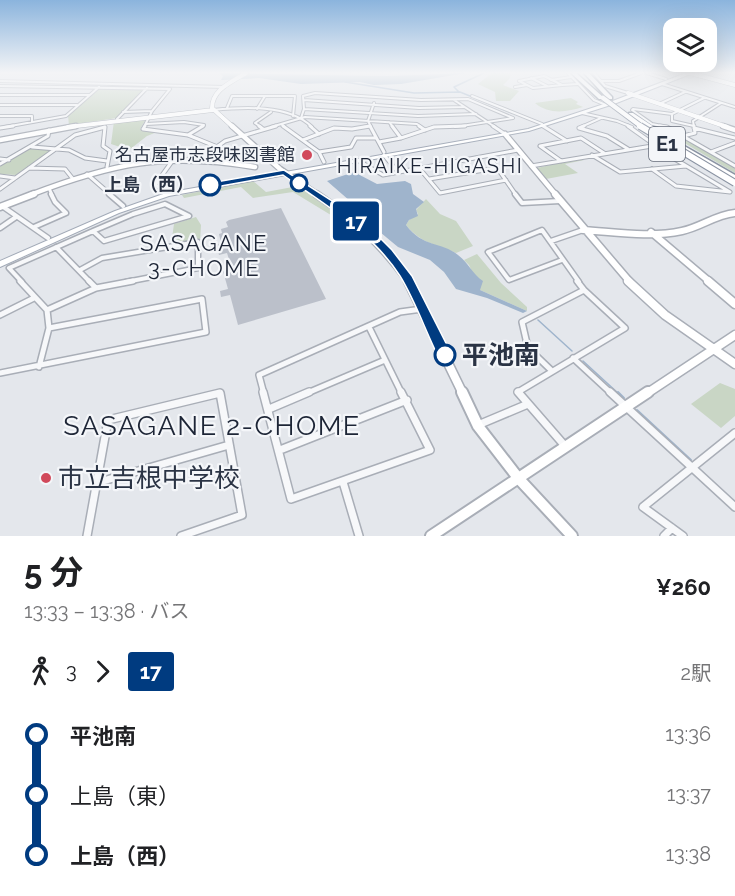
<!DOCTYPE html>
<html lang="ja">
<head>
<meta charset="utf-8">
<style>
	:root { --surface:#fff; --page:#f2f2f2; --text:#202124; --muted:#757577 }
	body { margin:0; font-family:Raleway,"Noto Sans JP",sans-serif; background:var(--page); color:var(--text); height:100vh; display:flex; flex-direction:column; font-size:22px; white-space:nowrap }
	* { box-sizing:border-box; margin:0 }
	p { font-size:20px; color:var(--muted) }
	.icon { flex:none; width:33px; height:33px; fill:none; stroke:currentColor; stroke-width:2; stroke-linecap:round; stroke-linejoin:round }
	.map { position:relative; height:536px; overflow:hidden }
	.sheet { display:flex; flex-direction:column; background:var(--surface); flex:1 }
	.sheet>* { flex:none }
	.badge { padding:0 12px; border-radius:4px; font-size:21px; line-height:39px }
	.tools { position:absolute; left:663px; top:18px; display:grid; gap:12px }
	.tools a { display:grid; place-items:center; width:54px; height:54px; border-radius:12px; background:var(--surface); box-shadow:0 6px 24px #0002; font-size:30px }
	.map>.badge { position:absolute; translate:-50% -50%; box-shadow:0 0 0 3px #fff }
	.legs { display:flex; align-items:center; gap:9px; height:66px; padding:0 24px; font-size:20px }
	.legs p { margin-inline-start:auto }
	.summary { display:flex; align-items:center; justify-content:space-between; height:102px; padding:0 24px }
	h1 { font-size:33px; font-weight:700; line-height:45px }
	ul { padding:0 24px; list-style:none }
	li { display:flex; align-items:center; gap:21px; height:60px; font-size:22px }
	li i { display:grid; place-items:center; width:9px; height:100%; margin:0 8px; background:currentColor }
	li i::after { content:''; width:15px; height:15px; margin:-8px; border:4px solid; border-radius:50%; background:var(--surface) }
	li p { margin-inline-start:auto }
	li:first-child i { background:linear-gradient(#0000 50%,currentColor 0) }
	li:last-child i { background:linear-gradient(currentColor 50%,#0000 0) }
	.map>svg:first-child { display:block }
	.green { fill:#c9d6c5 }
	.water { fill:#9fb4cc }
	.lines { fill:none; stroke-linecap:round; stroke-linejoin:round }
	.stream-far1 { stroke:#9fb4cc; stroke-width:1.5 }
	.stream { stroke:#9fb4cc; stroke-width:2 }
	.building { fill:#bbc0ca }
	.street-far4-casing { stroke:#a9aeb7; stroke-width:4 }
	.street-far3-casing { stroke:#a9aeb7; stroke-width:5 }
	.street-far2-casing { stroke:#a9aeb7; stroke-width:7 }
	.street-far1-casing { stroke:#a9aeb7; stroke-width:8 }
	.street-casing { stroke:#a9aeb7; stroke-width:10 }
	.secondary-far4-casing { stroke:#a9aeb7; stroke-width:5 }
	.secondary-far3-casing { stroke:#a9aeb7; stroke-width:7 }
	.secondary-far2-casing { stroke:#a9aeb7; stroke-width:9 }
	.secondary-far1-casing { stroke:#a9aeb7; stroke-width:11 }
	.secondary-casing { stroke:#a9aeb7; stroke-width:14 }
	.primary-casing { stroke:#a3abb8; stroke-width:2 }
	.highway-casing { stroke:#8b94a3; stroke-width:3 }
	.street-far4 { stroke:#f7f8fa; stroke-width:2 }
	.street-far3 { stroke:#f7f8fa; stroke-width:3 }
	.street-far2 { stroke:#f7f8fa; stroke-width:4 }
	.street-far1 { stroke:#f7f8fa; stroke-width:5 }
	.street { stroke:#f7f8fa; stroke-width:7 }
	.secondary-far4 { stroke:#fff; stroke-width:4 }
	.secondary-far3 { stroke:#fff; stroke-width:4.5 }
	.secondary-far2 { stroke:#fff; stroke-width:6 }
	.secondary-far1 { stroke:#fff; stroke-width:8 }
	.secondary { stroke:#fff; stroke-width:10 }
	.primary { fill:#fff; fill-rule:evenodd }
	.highway { fill:#fff; fill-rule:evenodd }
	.highway-bridge-far1-casing { stroke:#8b94a3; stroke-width:6; stroke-linecap:butt }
	.highway-bridge-casing { stroke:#8b94a3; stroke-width:8; stroke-linecap:butt }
	.highway-bridge-far1 { stroke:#fff; stroke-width:4.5 }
	.highway-bridge { stroke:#fff; stroke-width:6 }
	.line-1 { fill:#003b80; stroke:#fff; stroke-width:1.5 }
	.poi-dot { fill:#d1495b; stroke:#f4f6f9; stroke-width:2 }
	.stop-1-dot { fill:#fff; stroke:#003b80; stroke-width:3 }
	.labels { text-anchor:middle; stroke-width:4.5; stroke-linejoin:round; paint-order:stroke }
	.far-poi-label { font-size:18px; fill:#2b3445; stroke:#f4f6f9; text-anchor:end }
	.far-stop-label { font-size:18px; font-weight:bold; fill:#2b3445; stroke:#f4f6f9; text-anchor:end }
	.shield { fill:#f4f6f9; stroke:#676e7b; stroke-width:1.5 }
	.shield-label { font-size:20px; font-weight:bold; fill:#2b3445 }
	.far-quarter-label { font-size:20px; letter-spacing:1.5px; fill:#1d2536; stroke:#f4f6f9 }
	.neighbourhood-label { font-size:22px; letter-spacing:1.5px; fill:#1d2536; stroke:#f4f6f9 }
	.near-stop-label { font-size:26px; font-weight:bold; fill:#2b3445; stroke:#f4f6f9; text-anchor:start }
	.near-poi-label { font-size:26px; fill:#2b3445; stroke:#f4f6f9; text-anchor:start }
	.near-neighbourhood-label { font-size:27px; letter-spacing:1.5px; fill:#1d2536; stroke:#f4f6f9 }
</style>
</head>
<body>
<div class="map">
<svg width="735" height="536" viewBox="0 0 735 536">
	<rect width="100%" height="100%" fill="#e4e7ec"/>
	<path class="green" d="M492,73H511L510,78L503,85L519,91L510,101H496L495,92L478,84Z
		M100,88L145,89L117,118L69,125L68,116Z
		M571,98L578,102L576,104L583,107C567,112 549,115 535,103Z
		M146,119L140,129L157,132L147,136L129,150L111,144L114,121Z
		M654,125L664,127L735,167V173Z
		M31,148L51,150L16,175L0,174V165Z
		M581,158L584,160L565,164L578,173L546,179L537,168Z
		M253,181L266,192L298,186L347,222L344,223L293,192L253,198L241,187L184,198L182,195Z
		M426,199L440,214L456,221L473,246L456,253C437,245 420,243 406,225L409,220L418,214L416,210Z
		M196,217L201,225L200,242L171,245L174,224Z
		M477,254L501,283L527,307V311L480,290L469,265L464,260Z
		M720,383L735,389V416L721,428L691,404Z"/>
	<path class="water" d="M219,73L387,76L466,73L401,84L374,85L360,82L301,84L259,78L223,80H221L223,76Z
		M354,172L377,184L405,181L411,184L413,194L424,202L416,209L418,216L409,220L406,225C423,248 441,241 458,255C469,263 472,274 483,281L480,290L527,311L523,313L487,298L456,289L444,272L430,260L398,247L357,213L350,201L327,181Z"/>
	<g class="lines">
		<path class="stream-far1" d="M345,82L414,93L460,92L512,113
			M459,92L454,87L484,73
			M538,320L572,351
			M583,361L619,394"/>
		<path class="stream" d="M618,392L624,398
			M637,410L691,460"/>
	</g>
	<path class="building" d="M281,208L326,299L238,325L230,295L221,297L220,291L228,289L223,271L232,269L227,253L219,255L216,245L221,243L219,234L222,233L221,229L228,227L226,222L229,220Z"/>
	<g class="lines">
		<g class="street-far4-casing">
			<path id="street-far4" d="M568,73L594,100L606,105
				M594,73L605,86L628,93
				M647,73L666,79
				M531,78L547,86
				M551,80L571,77
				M0,81L224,87
				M519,81L544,76L562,85L578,84
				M519,81L533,88L562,85
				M601,81H619L641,73
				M662,84L735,107
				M0,86L170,89
				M515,87L527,85
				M0,95H90
				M472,96L542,124
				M304,100L419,108L464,107
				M454,100L495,127
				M659,104L685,92
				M0,105H77
				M227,108L232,96H295L293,116
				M257,109L265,96
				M304,109L418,116L476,114
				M633,109L672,114L704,98
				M213,110C243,107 289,104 312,127
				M632,110L652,124L667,127
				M123,112L152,111
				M582,113L617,121L632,127
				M672,114V121L694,126
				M0,116H32V122
				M301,118L304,109L303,96L315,93L421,100L468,99L513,118L455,127
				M117,119L147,88
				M389,122L393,127
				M146,124L184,122L204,125L201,127
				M281,124L285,127
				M5,127L66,116L99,87
				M144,127L152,111L170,89
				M261,127L255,123L271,112
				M271,127L305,117L417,124L421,127
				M363,127L370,126
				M371,127L368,121L374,103
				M433,127H437
				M581,127L601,118
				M694,127L693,121L721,103"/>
		</g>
		<g class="street-far3-casing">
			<path id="street-far3" d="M145,126L143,129L188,135L215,146
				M259,126L263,129
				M283,126L319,152L324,162
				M310,126L319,134
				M370,126L384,152
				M392,126L401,138
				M419,126L425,130
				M493,126L505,134
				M543,126L567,141
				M628,126L673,158L730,192L676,186L652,169
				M660,126L667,127L735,166
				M0,128L13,126
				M579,128L607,136L628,149
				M579,128L584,126
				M694,128L735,138
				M188,135L203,126
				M683,136L695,133L694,126
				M303,140L334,128L352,129L370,126
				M379,142L401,138L434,127L465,126
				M32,147L69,150L85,158L107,161
				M319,152L351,147L356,138H376
				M711,152L735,143
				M384,155L398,172
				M592,155L620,172L686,166
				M489,156L516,195
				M0,159L9,160
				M200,159L225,141L276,126
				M357,160L383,175L518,150
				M561,161L540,146L581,138L604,153
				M0,164L48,136L49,130
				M531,166L658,145
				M29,168L65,169L73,179
				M420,169L440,193L506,180
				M87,174L111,195
				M0,176L15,178
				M429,179L497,168
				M49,188L52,195
				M0,189L75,135L105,127L103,146L110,151L107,167
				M167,192L155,185L173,160"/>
		</g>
		<g class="street-far2-casing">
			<path id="street-far2" d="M109,194L123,206
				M515,194L522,203L560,201
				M165,204L189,216L104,241L93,231L133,214Z
				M2,206L48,238
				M34,227L66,213L55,202L51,194
				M0,228L16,217
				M551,241L583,230
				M56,247L90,282
				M562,260L509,280L488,252L542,230L579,282
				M80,270L102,258L198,242V268L126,282
				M22,282L9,268L93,231"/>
		</g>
		<g class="street-far1-casing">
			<path id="street-far1" d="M20,281L47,310L49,328L39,367
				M89,281L96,288
				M47,310L96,288L133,281
				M0,315L34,298
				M369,327L402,394
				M573,358L612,394
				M552,371L528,348L522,322L584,290
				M0,373L206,332L202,299L49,328
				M217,394H220
				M264,394L259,375L400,312L422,309
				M305,394L385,360
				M520,394L518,392L625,328L584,290L577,281"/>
		</g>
		<g class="street-casing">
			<path id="street" d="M263,392L291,499L430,450L401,392
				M518,392L565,446
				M610,392L735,507
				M269,409L309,392
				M478,425L528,404
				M280,450L407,400
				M343,482L359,536
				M96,483L229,445
				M87,536L108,420L220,393L242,515L181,536
				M664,536L672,528
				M683,536L643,507L735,433"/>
		</g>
		<g class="secondary-far4-casing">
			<path id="secondary-far4" d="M690,73L735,85
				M628,93L727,127
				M68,127L213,110
				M233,127L212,108C212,89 232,82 246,73"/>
		</g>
		<g class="secondary-far3-casing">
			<path id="secondary-far3" d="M232,126L280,169L318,195
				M723,126L735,130
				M505,134L556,195
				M0,140L76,126
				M30,195C113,163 166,152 255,167"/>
		</g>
		<g class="secondary-far2-casing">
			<path id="secondary-far2" d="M316,194C357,222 379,241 409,282
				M555,194L630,282
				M0,207L34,194
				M583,230C615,232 650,238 682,231C701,227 715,215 735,213
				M651,232L710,282"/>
		</g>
		<g class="secondary-far1-casing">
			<path id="secondary-far1" d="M408,281L463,394
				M628,281L665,315L735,364
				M708,281L735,304
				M646,394L735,335"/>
		</g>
		<g class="secondary-casing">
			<path id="secondary" d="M462,392L478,426L519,479L572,536
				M431,536L648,392"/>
		</g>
		<g class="primary-casing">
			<path id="primary" d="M686,73H693L614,104L529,131L169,196L119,213L0,267V261L115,211L166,193L528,129L610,102Z"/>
		</g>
		<g class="highway-casing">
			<path id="highway" d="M571,73H576L603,97V99H599Z
				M584,73H589L612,97V99H608Z
				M629,113H633L672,139L735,175V180L668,141L629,115Z"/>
		</g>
		<use href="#street-far4" class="street-far4"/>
		<use href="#street-far3" class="street-far3"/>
		<use href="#street-far2" class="street-far2"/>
		<use href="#street-far1" class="street-far1"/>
		<use href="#street" class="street"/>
		<use href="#secondary-far4" class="secondary-far4"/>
		<use href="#secondary-far3" class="secondary-far3"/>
		<use href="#secondary-far2" class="secondary-far2"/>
		<use href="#secondary-far1" class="secondary-far1"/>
		<use href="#secondary" class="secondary"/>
		<use href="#primary" class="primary"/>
		<use href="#highway" class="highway"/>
		<g class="highway-bridge-far1-casing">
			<path id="highway-bridge-far1" d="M603,98L642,127"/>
		</g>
		<g class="highway-bridge-casing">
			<path id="highway-bridge" d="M640,126L735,183"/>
		</g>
		<use href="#highway-bridge-far1" class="highway-bridge-far1"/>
		<use href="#highway-bridge" class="highway-bridge"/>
	</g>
	<linearGradient id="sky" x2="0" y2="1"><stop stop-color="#8bb4dd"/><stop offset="0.49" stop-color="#f3f4f6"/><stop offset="1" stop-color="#f3f4f6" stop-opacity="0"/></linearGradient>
	<rect width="735" height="148" fill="url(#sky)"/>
	<path class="line-1" d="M284,170L362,220L392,250L412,276L452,355L450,360H440C426,333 416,302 400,276C372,232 325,205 283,175L210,188L205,185L210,183Z"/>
	<g class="poi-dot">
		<circle cx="307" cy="155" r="6"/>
		<circle cx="46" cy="478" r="6"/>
	</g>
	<g class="stop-1-dot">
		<circle cx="299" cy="183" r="8"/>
		<circle cx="210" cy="185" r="10"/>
		<circle cx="445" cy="355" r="10"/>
	</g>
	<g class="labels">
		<g class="far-poi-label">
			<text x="295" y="161">名古屋市志段味図書館</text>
		</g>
		<g class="far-stop-label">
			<text x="194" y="191">上島（西）</text>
		</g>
		<rect class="shield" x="649" y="127" width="36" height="34" rx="4.5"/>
		<g class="shield-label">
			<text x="667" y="151">E1</text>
		</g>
		<g class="far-quarter-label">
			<text x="430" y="173">HIRAIKE-HIGASHI</text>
		</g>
		<g class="neighbourhood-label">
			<text x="204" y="251">SASAGANE<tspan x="204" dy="25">3-CHOME</tspan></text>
		</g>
		<g class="near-stop-label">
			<text x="462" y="364">平池南</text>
		</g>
		<g class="near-poi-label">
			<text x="58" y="487">市立吉根中学校</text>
		</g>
		<g class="near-neighbourhood-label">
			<text x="212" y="435">SASAGANE 2-CHOME</text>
		</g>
	</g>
</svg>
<div class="tools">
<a><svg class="icon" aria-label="layers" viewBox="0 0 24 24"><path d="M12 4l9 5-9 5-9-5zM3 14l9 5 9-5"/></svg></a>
</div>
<b class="badge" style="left:356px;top:221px;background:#003b80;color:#fff">17</b>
</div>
<section class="sheet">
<div class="summary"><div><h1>5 分</h1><p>13:33 – 13:38 · バス</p></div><b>¥260</b></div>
<div class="legs"><svg class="icon" aria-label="walk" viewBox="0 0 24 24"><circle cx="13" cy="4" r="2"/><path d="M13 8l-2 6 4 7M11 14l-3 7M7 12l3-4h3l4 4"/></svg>3<svg class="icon" aria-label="forward" viewBox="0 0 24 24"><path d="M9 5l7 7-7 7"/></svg><b class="badge" style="background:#003b80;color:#fff">17</b><p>2駅</p></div>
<ul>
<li><i style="color:#003b80"></i><b>平池南</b><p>13:36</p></li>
<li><i style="color:#003b80"></i><span>上島（東）</span><p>13:37</p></li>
<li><i style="color:#003b80"></i><b>上島（西）</b><p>13:38</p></li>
</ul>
</section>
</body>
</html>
